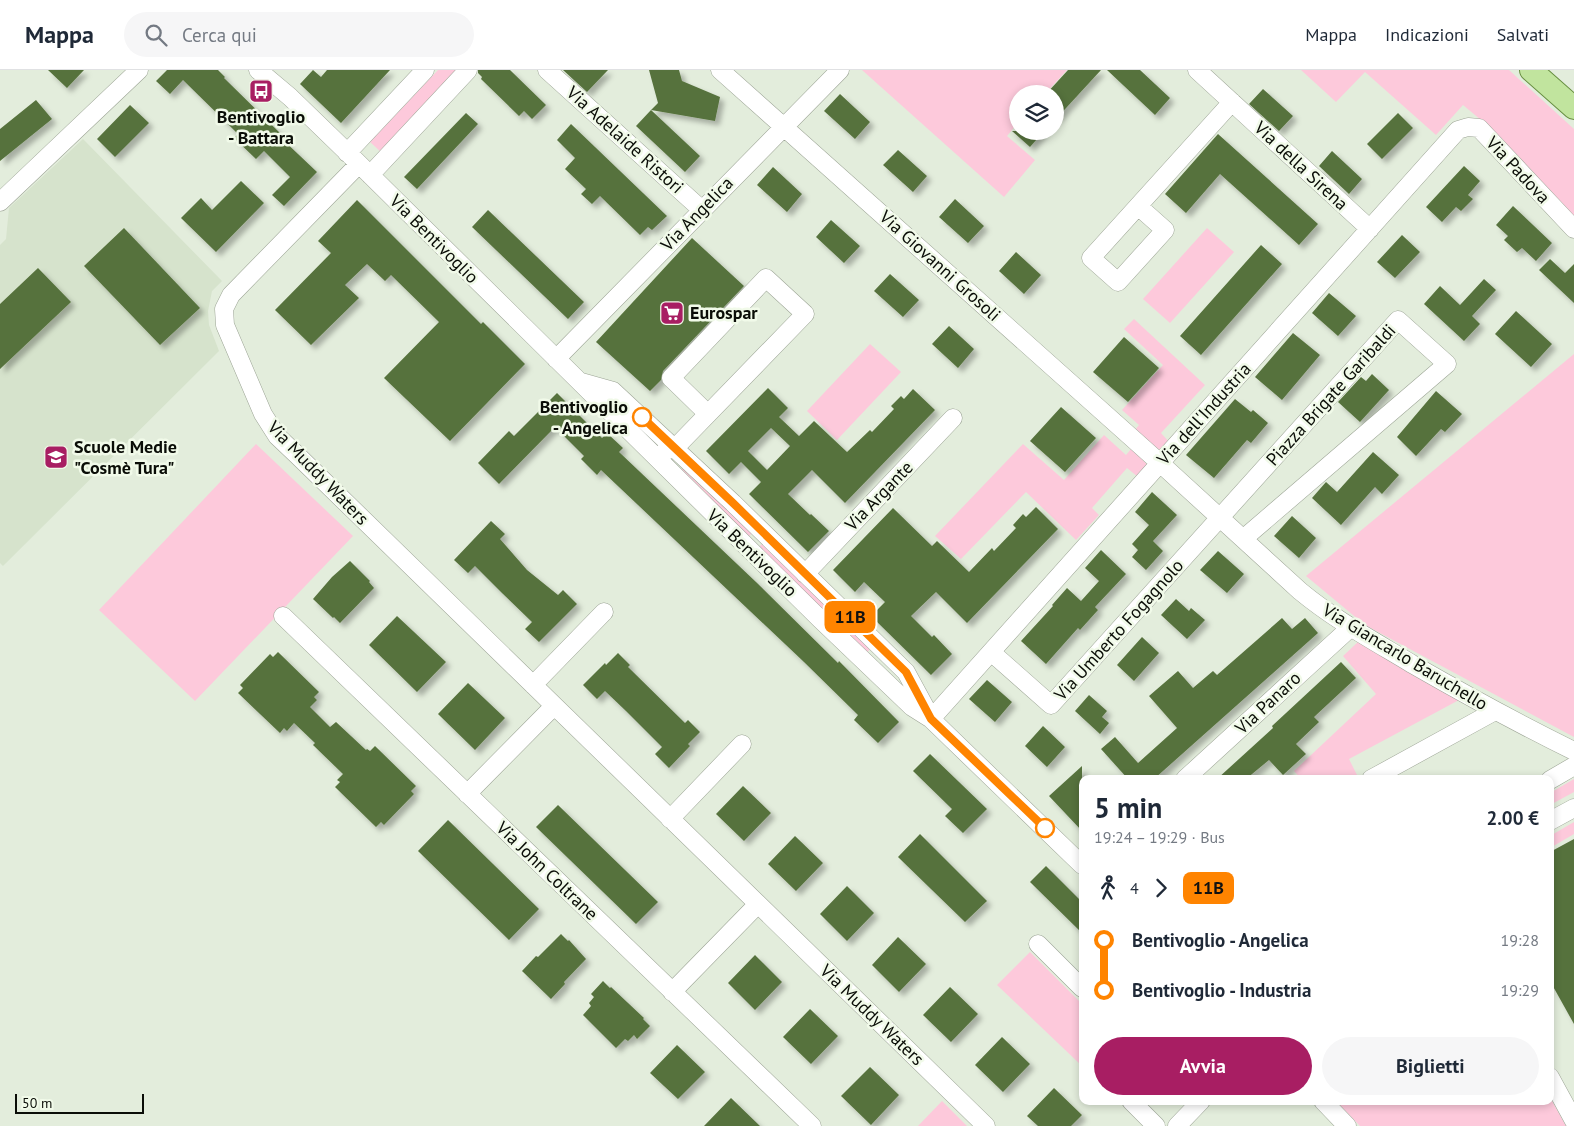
<!DOCTYPE html>
<html lang="it">
<head>
<meta charset="utf-8">
<style>
	:root { --surface:#fff; --page:#f6f6f7; --text:#1f2937; --muted:#747a83; --line:#e0e1e3; --accent:#a81e63 }
	body { margin:0; font-family:"PT Sans",sans-serif; background:var(--page); color:var(--text); height:100vh; display:flex; flex-direction:column; font-size:19px; white-space:nowrap }
	* { box-sizing:border-box; margin:0 }
	p { font-size:16px; color:var(--muted) }
	.icon { flex:none; width:28px; height:28px; fill:none; stroke:currentColor; stroke-width:2; stroke-linecap:round; stroke-linejoin:round }
	.map { position:relative; flex:1; overflow:hidden }
	.details { position:absolute; left:1079px; top:705px; width:475px; height:330px; display:flex; flex-direction:column; background:var(--surface); border-radius:10px; box-shadow:0 2px 8px #0003 }
	.details>* { flex:none }
	.badge { padding:0 10px; border-radius:8px; font-size:18px; line-height:32px }
	.buttons { position:absolute; left:1009px; top:15px; display:grid; gap:10px }
	.buttons a { display:grid; place-items:center; width:55px; height:55px; border-radius:50%; background:var(--surface); box-shadow:0 2px 8px #0003; font-size:25px }
	.scale { position:absolute; left:15px; bottom:12px; width:129px; box-sizing:border-box; padding-left:5px; border:2px solid #0a0d07; border-top:0; font-size:14px; line-height:18px; white-space:nowrap; color:#0a0d07; -webkit-text-stroke:4px #f1fae9; paint-order:stroke }
	.map>.badge { position:absolute; translate:-50% -50%; box-shadow:0 0 0 2px #fff }
	.legs { display:flex; align-items:center; gap:8px; height:55px; padding:0 15px; font-size:16px }
	.legs p { margin-inline-start:auto }
	.summary { display:flex; align-items:center; justify-content:space-between; height:85px; padding:0 15px }
	h1 { font-size:28px; font-weight:700; line-height:38px }
	.primary-button { display:flex; gap:10px; margin-top:auto; padding:10px 15px }
	.primary-button a { flex:1; height:58px; border-radius:30px; background:var(--accent); color:#fff; font-size:20px; font-weight:700; line-height:58px; text-align:center }
	.primary-button a+a { background:var(--page); color:var(--text) }
	ul { padding:0 15px; list-style:none }
	li { display:flex; align-items:center; gap:18px; height:50px; font-size:19px }
	li i { display:grid; place-items:center; width:8px; height:100%; margin:0 6px; background:currentColor }
	li i::after { content:''; width:12px; height:12px; margin:-6px; border:4px solid; border-radius:50%; background:var(--surface) }
	li p { margin-inline-start:auto }
	li:first-child i { background:linear-gradient(#0000 50%,currentColor 0) }
	li:last-child i { background:linear-gradient(currentColor 50%,#0000 0) }
	header { display:flex; align-items:center; gap:30px; box-sizing:border-box; height:70px; padding:0 25px; background:var(--surface); border-bottom:1px solid var(--line) }
	header strong { font-size:24px }
	nav { display:flex; gap:28px; margin-inline-start:auto; font-size:18px }
	.search { width:350px; height:45px; background:var(--page); display:flex; align-items:center; gap:12px; box-sizing:border-box; padding:0 18px; border-radius:28px; color:var(--muted); font-size:19px }
	.map>svg:first-child { display:block }
	.built { fill:#d6e3cc }
	.green { fill:#fdc9db }
	.building { fill:#57723d; fill-rule:evenodd; filter:url(#shadow) }
	.lines { fill:none; stroke-linecap:round; stroke-linejoin:round }
	.minor-casing { stroke:#9ca495; stroke-width:19 }
	.major-casing { stroke:#668d3f; stroke-width:24 }
	.minor { stroke:#fff; stroke-width:18 }
	.major { stroke:#c1e49e; stroke-width:22 }
	.line-1-casing { stroke:#fff; stroke-width:11 }
	.line-1 { stroke:#ff8400; stroke-width:8 }
	.stop-1-dot { fill:#fff; stroke:#ff8400; stroke-width:2.5 }
	.labels { text-anchor:middle; stroke-width:5; stroke-linejoin:round; paint-order:stroke }
	.poi-label { font-size:18px; font-weight:bold; fill:#0a0d07; stroke:#f1fae9; text-anchor:start }
	.street-label { font-size:18px; fill:#0a0d07; stroke:#f1fae9 }
	.stop-label { font-size:18px; font-weight:bold; fill:#0a0d07; stroke:#f1fae9; text-anchor:end }
</style>
</head>
<body>
<header>
<strong>Mappa</strong>
<div class="search"><svg class="icon" aria-label="search" viewBox="0 0 24 24"><circle cx="10" cy="10" r="6"/><path d="M15 15l6 6"/></svg>Cerca qui</div>
<nav><a>Mappa</a><a>Indicazioni</a><a>Salvati</a></nav>
</header>
<div class="map">
<svg width="1574" height="1056" viewBox="0 0 1574 1056">
	<defs>
		<filter id="shadow"><feDropShadow dx="4.5" dy="4.5" stdDeviation="2.5" flood-color="#0004"/></filter>
	</defs>
	<rect width="100%" height="100%" fill="#e3eddc"/>
	<path class="built" d="M83,69L222,211L212,221L208,241L209,255L219,281L3,496L0,493V175L6,169L9,138Z"/>
	<path class="green" d="M438,0H458L381,82L370,72Z
		M862,0H1067L1045,24H1018L1017,54L1007,66L1035,90L1004,127Z
		M1301,0H1509L1574,59V147L1493,60L1463,35L1436,65L1365,2L1336,32Z
		M1207,158L1234,182L1170,253L1143,229Z
		M1134,249L1205,315L1161,363L1169,372L1160,382L1135,360L1139,355L1122,340L1163,295L1124,259Z
		M870,274L901,302L837,370L807,341Z
		M1574,284V667L1365,555L1306,506Z
		M1104,365L1126,385L1131,379L1148,395L1138,407L1127,398L1092,438L1099,445L1076,470L1026,422L961,489L935,466L1023,374L1064,410Z
		M256,374L353,466L195,631L99,540Z
		M685,397L754,461L745,470L680,400Z
		M765,471L873,575L866,584L757,479Z
		M1358,572L1459,630L1349,689L1359,709H1301L1294,701L1376,624L1343,586Z
		M1574,709V722L1550,735V723Z
		M1574,752V764L1550,778V766Z
		M1030,882L1082,934V996L997,915Z
		M1550,1027L1566,1056H1360L1336,1031H1550Z
		M942,1031L967,1056H918Z"/>
	<path class="building" d="M48,0H84L67,18Z
		M167,0H218L225,7L224,8L281,64L279,66L317,102L284,136L272,125L290,107L264,81L256,89L234,68L238,64L183,10L170,24L156,11Z
		M313,0L321,7L327,0H390L341,53L300,14Z
		M478,0H510L546,35L532,49L524,41L519,46L481,9L482,7L478,3Z
		M563,0H608L587,22Z
		M649,0H679L682,11L720,27L715,51L651,40L658,33Z
		M1068,0H1101L1055,50V24H1046Z
		M1107,0H1140L1170,28L1155,45Z
		M1263,19L1293,46L1279,61L1249,34Z
		M840,24L870,52L855,69L824,41Z
		M36,30L52,49L0,91V59Z
		M130,35L149,53L115,87L97,69Z
		M651,40L700,86L685,102L636,56Z
		M466,43L478,54L417,119L404,107Z
		M1398,43L1413,58L1382,89L1367,74Z
		M571,54L667,146L652,160L648,157L640,165L600,126L592,134L581,124L586,119L565,99L575,88L557,70Z
		M1012,61H1044L1030,77Z
		M1218,64L1318,154L1299,175L1220,104L1186,143L1165,124Z
		M898,80L927,106L913,122L883,95Z
		M1332,81L1362,109L1349,124L1319,96Z
		M1464,96L1480,111L1468,125L1473,129L1461,141L1456,137L1442,152L1426,137Z
		M773,97L802,124L787,142L757,115Z
		M241,111L264,133L216,182L181,148L201,128L212,140Z
		M955,129L984,156L968,173L939,147Z
		M357,130L481,254L483,252L525,294L450,371L384,308L439,252L391,205L385,211L367,194L345,215L359,228L311,275L275,240L331,183L318,171Z
		M1513,136L1552,173L1536,191L1522,178L1517,182L1504,170L1508,166L1496,155Z
		M488,140L584,232L568,249L472,157Z
		M831,150L860,176L844,193L816,167Z
		M124,158L200,238L160,275L84,196Z
		M1402,165L1420,182L1395,208L1377,192Z
		M692,168L744,216L663,301L661,310L650,321L596,272Z
		M1261,175L1282,194L1201,285L1180,266Z
		M1016,182L1041,205L1024,224L999,201Z
		M1550,189L1565,203L1574,194V233L1539,200Z
		M38,198L71,232L0,299V234Z
		M890,204L919,230L903,247L874,221Z
		M1484,209L1496,220L1472,246L1480,254L1464,271L1424,234L1440,216L1460,235Z
		M1329,223L1356,246L1338,266L1312,243Z
		M1516,241L1552,274L1531,297L1495,264Z
		M949,256L974,279L958,298L932,274Z
		M1293,263L1320,285L1282,330L1255,307Z
		M1124,267L1159,298L1128,332L1093,302Z
		M1372,304L1389,320L1360,352L1338,332L1361,307L1366,311Z
		M768,318L788,338L779,347L799,366L814,351L847,382L870,360L872,362L894,339L891,336L901,326L904,329L913,319L935,340L845,433L812,400L788,424L810,445L811,444L829,461L808,482L749,424L761,412L741,392L729,404L706,381ZM771,358L790,376L767,400L748,381Z
		M1436,321L1462,344L1445,362L1441,359L1416,386L1397,367Z
		M557,323L602,368L607,363L623,378L619,382L756,512L838,593L839,591L899,652L878,673L854,650L858,645L804,592L601,400L597,405L581,389L584,386L555,357L499,414L478,393L509,361L514,366Z
		M1235,329L1251,342L1253,340L1268,353L1251,373L1247,370L1214,408L1186,385Z
		M1061,337L1096,368L1065,402L1030,371Z
		M1373,382L1399,405L1382,424L1375,417L1341,455L1312,428L1326,412L1337,422Z
		M1152,422L1177,445L1153,471L1163,481L1146,500L1132,487L1138,480L1132,474L1149,455L1135,442Z
		M1036,437L1058,459L967,553L936,522L911,546L932,567L934,565L952,584L931,605L871,546L885,532L864,512L855,522L833,500L893,438L932,476L937,471L969,502L992,478L994,481L1016,458L1013,455L1023,444L1026,447Z
		M1292,446L1316,468L1299,488L1274,466Z
		M491,451L505,464L500,469L527,500L558,525L563,520L577,534L539,572L525,559L532,552L502,523L475,496L468,503L454,490Z
		M1101,480L1126,504L1095,537L1098,540L1080,560L1078,558L1046,594L1021,571L1053,536L1052,535L1067,518L1081,531L1099,511L1085,498Z
		M1218,481L1244,504L1227,523L1200,500Z
		M350,491L370,511L369,512L374,518L340,553L334,547L333,548L313,529L332,507Z
		M1176,529L1189,541L1191,538L1205,550L1187,569L1161,545Z
		M397,546L446,592L417,622L369,575Z
		M1282,548L1292,559L1305,548L1318,563L1154,709H1128L1101,679L1115,667L1138,693L1177,658L1149,626L1178,601L1193,618L1213,601L1217,605Z
		M1142,567L1159,583L1134,611L1117,595Z
		M278,582L319,622L314,627L317,630L310,637L330,657L336,652L366,680L367,679L370,681L375,676L416,716L411,721L414,724L384,755L381,752L376,757L335,717L340,712L337,710L343,704L313,675L315,673L294,653L287,661L284,658L280,663L238,623L243,618L240,615L270,584L273,587Z
		M618,583L630,595L628,597L685,653L688,650L700,662L688,674L690,676L669,698L655,684L662,677L626,641L605,621L597,629L583,615L605,593L606,595Z
		M1341,592L1356,608L1314,647L1319,652L1296,674L1306,684L1283,705L1269,690L1246,709H1217L1273,658L1272,656Z
		M987,610L1012,632L995,652L969,629Z
		M468,613L505,648L475,680L438,644Z
		M1089,625L1107,641L1102,647L1109,653L1100,664L1075,641Z
		M1043,656L1065,677L1047,697L1025,676Z
		M930,684L987,739L963,763L945,746L952,739L913,701Z
		M1082,696V761L1049,726Z
		M743,716L771,743L744,771L716,744Z
		M558,735L658,832L636,854L536,757Z
		M448,750L539,839L509,870L418,781Z
		M920,764L987,831L965,852L898,787Z
		M795,766L823,793L796,821L768,794Z
		M1574,769V954L1550,911V782Z
		M1046,796L1082,832V863L1030,812Z
		M847,816L874,843L847,871L820,844Z
		M561,864L568,871L569,870L586,889L564,912L565,914L551,929L522,901L536,886L538,887Z
		M898,867L926,894L899,922L872,895Z
		M755,885L782,912L755,940L728,913Z
		M603,911L610,918L611,917L644,948L643,949L650,956L637,969L634,965L628,971L625,969L616,978L583,945L591,936L589,933L594,927L591,924Z
		M950,917L978,944L951,972L923,945Z
		M810,939L838,966L811,994L783,967Z
		M1002,967L1030,994L1003,1022L975,995Z
		M677,975L705,1002L678,1029L650,1003Z
		M870,997L899,1025L871,1055L841,1026Z
		M1054,1018L1082,1045L1071,1056H1038L1027,1046Z
		M731,1028L760,1056H704Z"/>
	<g class="lines">
		<g class="minor-casing">
			<path id="minor" d="M258,0L290,27L352,87L820,549L912,637L931,649L1082,795
				M547,0L702,140
				M720,0L1160,393L1300,521C1335,550 1374,571 1412,594C1466,625 1519,654 1574,681
				M1197,0L1370,159
				M347,83L425,0
				M359,94L231,225L224,239L225,255L263,344L277,366L297,385L986,1056
				M370,105L468,0
				M0,132L139,0
				M1138,136L1165,160L1118,212L1091,188L1232,32
				M556,289L840,0
				M581,312L613,321L733,433L906,602L931,648
				M665,381L675,378L805,244L766,208L671,308L708,344
				M805,504L953,348
				M283,546L812,1056
				M991,582L1051,635L1398,250L1447,294L1243,469
				M533,615L604,542
				M931,649L1458,60L1468,57L1479,58L1574,159
				M1185,709L1350,558
				M1371,709L1495,641
				M1550,710L1574,696
				M467,724L554,636
				M670,749L742,674
				M1550,751L1574,738
				M1038,874L1082,918
				M672,922L758,834
				M1550,1007L1574,1051
				M1131,1031L1156,1056
				M1323,1031L1347,1056
				M1177,1056L1201,1031"/>
		</g>
		<g class="major-casing">
			<path id="major" d="M1531,0L1574,38"/>
		</g>
		<use href="#minor" class="minor"/>
		<use href="#major" class="major"/>
	</g>
	<g class="lines">
		<g class="line-1-casing">
			<path id="line-1" d="M642,347L733,433L906,602L931,649L1045,758"/>
		</g>
		<use href="#line-1" class="line-1"/>
	</g>
	<defs>
		<g id="bus-square" transform="scale(1.25)"><rect x="-9" y="-9" width="18" height="18" rx="4" fill="#a81e63" stroke="#f1fae9"/><path d="M-5-6H5V4H4V6H2V4H-2V6H-4V4H-5ZM-3.5-4V0h7V-4ZM-3.5 1.2v1.5H-2V1.2ZM2 1.2v1.5H3.5V1.2Z" fill="#fff"/></g>
		<g id="supermarket-square" transform="scale(1.25)"><rect x="-9" y="-9" width="18" height="18" rx="4" fill="#a81e63" stroke="#f1fae9"/><path d="M-6-5.5h2.5l.6 2H6L4.5 2H-2.5L-4.4-4H-6ZM-1.5 3.2a1.3 1.3 0 1 0 .1 0ZM3 3.2a1.3 1.3 0 1 0 .1 0Z" fill="#fff"/></g>
		<g id="school-square" transform="scale(1.25)"><rect x="-9" y="-9" width="18" height="18" rx="4" fill="#a81e63" stroke="#f1fae9"/><path d="M0-5L7-2L0 1L-7-2ZM-4 1L0 2.5L4 1V4Q0 6-4 4Z" fill="#fff"/></g>
	</defs>
	<g fill-rule="evenodd">
		<use href="#bus-square" x="261" y="21"/>
		<use href="#supermarket-square" x="672" y="243"/>
		<use href="#school-square" x="56" y="387"/>
	</g>
	<g class="stop-1-dot">
		<circle cx="642" cy="347" r="9"/>
		<circle cx="1045" cy="758" r="9"/>
	</g>
	<g class="labels">
		<g class="poi-label">
			<text x="261" y="53" text-anchor="middle">Bentivoglio<tspan x="261" dy="21">- Battara</tspan></text>
			<text x="690" y="249">Eurospar</text>
			<text x="74" y="383">Scuole Medie<tspan x="74" dy="21">"Cosmè Tura"</tspan></text>
		</g>
		<g class="street-label">
			<text transform="translate(625 70) rotate(42)" y="6">Via Adelaide Ristori</text>
			<text transform="translate(1301 96) rotate(43)" y="6">Via della Sirena</text>
			<text transform="translate(1518 100) rotate(47)" y="6">Via Padova</text>
			<text transform="translate(697 144) rotate(-46)" y="6">Via Angelica</text>
			<text transform="translate(434 169) rotate(45)" y="6">Via Bentivoglio</text>
			<text transform="translate(940 196) rotate(42)" y="6">Via Giovanni Grosoli</text>
			<text transform="translate(1331 325) rotate(-48)" y="6">Piazza Brigate Garibaldi</text>
			<text transform="translate(1204 344) rotate(-48)" y="6">Via dell'Industria</text>
			<text transform="translate(318 403) rotate(46)" y="6">Via Muddy Waters</text>
			<text transform="translate(879 426) rotate(-46)" y="6">Via Argante</text>
			<text transform="translate(752 483) rotate(44)" y="6">Via Bentivoglio</text>
			<text transform="translate(1119 560) rotate(-48)" y="6">Via Umberto Fogagnolo</text>
			<text transform="translate(1405 587) rotate(31)" y="6">Via Giancarlo Baruchello</text>
			<text transform="translate(1268 633) rotate(-43)" y="6">Via Panaro</text>
			<text transform="translate(547 801) rotate(44)" y="6">Via John Coltrane</text>
			<text transform="translate(872 945) rotate(44)" y="6">Via Muddy Waters</text>
		</g>
		<g class="stop-label">
			<text x="628" y="343">Bentivoglio<tspan x="628" dy="21">- Angelica</tspan></text>
		</g>
	</g>
</svg>
<div class="buttons">
<a><svg class="icon" aria-label="layers" viewBox="0 0 24 24"><path d="M12 4l9 5-9 5-9-5zM3 14l9 5 9-5"/></svg></a>
</div>
<div class="scale">50 m</div>
<b class="badge" style="left:850px;top:547px;background:#ff8400;color:#111">11B</b>
<section class="details">
<div class="summary"><div><h1>5 min</h1><p>19:24 – 19:29 · Bus</p></div><b>2.00 €</b></div>
<div class="legs"><svg class="icon" aria-label="walk" viewBox="0 0 24 24"><circle cx="13" cy="4" r="2"/><path d="M13 8l-2 6 4 7M11 14l-3 7M7 12l3-4h3l4 4"/></svg>4<svg class="icon" aria-label="forward" viewBox="0 0 24 24"><path d="M9 5l7 7-7 7"/></svg><b class="badge" style="background:#ff8400;color:#111">11B</b></div>
<ul>
<li><i style="color:#ff8400"></i><b>Bentivoglio - Angelica</b><p>19:28</p></li>
<li><i style="color:#ff8400"></i><b>Bentivoglio - Industria</b><p>19:29</p></li>
</ul>
<div class="primary-button"><a>Avvia</a><a>Biglietti</a></div>
</section>
</div>
</body>
</html>
